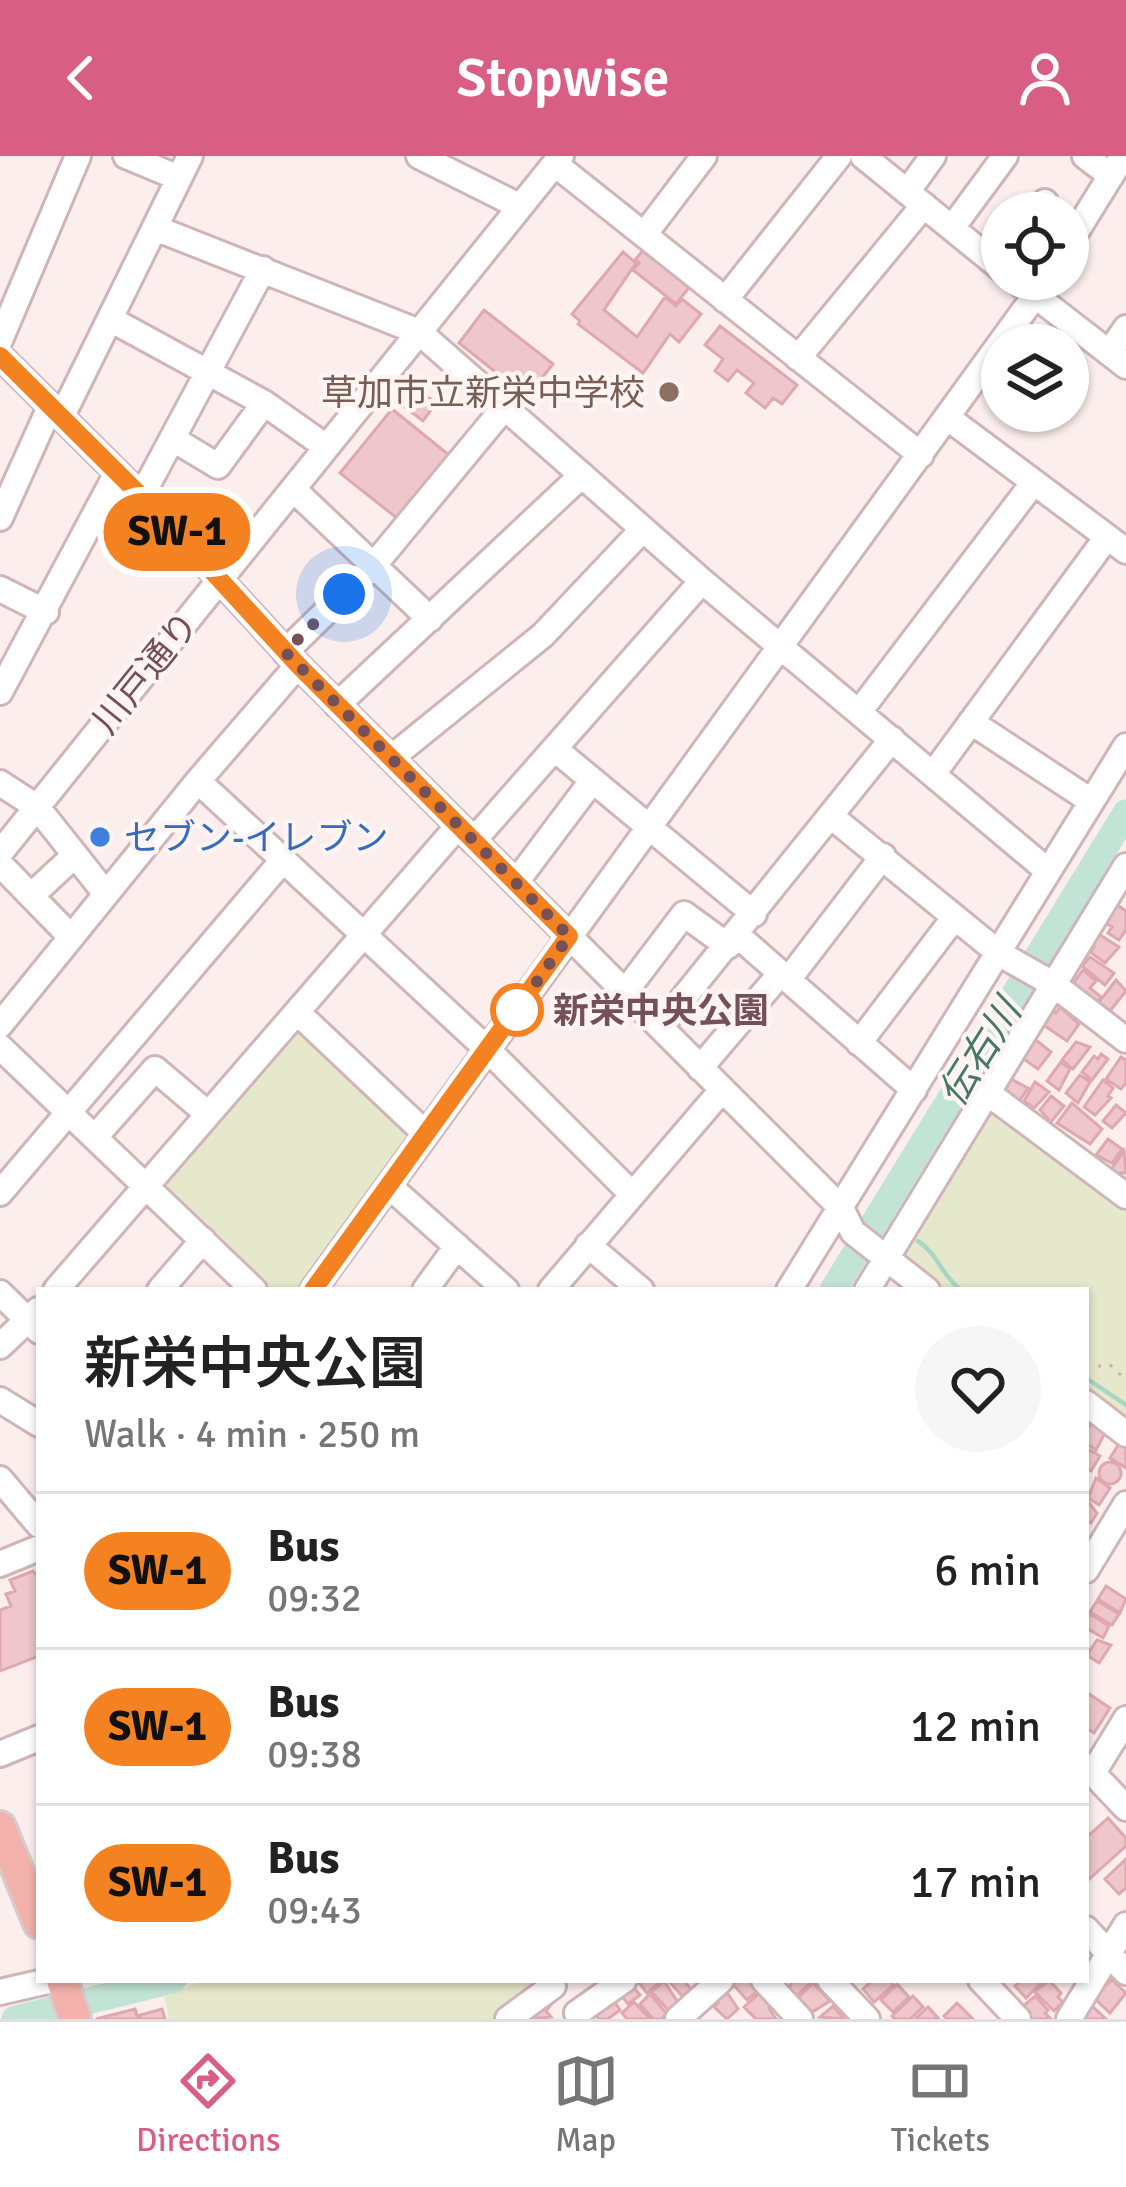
<!DOCTYPE html>
<html lang="en">
<head>
<meta charset="utf-8">
<style>
	:root { --surface:#fff; --page:#f6f6f6; --text:#222; --muted:#767676; --line:#e0e0e0; --accent:#d95e83 }
	body { margin:0; font-family:Signika,"Noto Sans JP",sans-serif; background:var(--page); color:var(--text); height:100vh; display:flex; flex-direction:column; font-size:45px; white-space:nowrap }
	* { box-sizing:border-box; margin:0 }
	p { font-size:39px; color:var(--muted) }
	.icon { flex:none; width:66px; height:66px; fill:none; stroke:currentColor; stroke-width:2; stroke-linecap:round; stroke-linejoin:round }
	.map { position:relative; flex:1; overflow:hidden }
	.side { position:absolute; left:36px; top:1131px; width:1053px; height:696px; display:flex; flex-direction:column; background:var(--surface); border-radius:0px; box-shadow:0 3px 9px #0004 }
	.side>* { flex:none }
	.badge { padding:0 24px; border-radius:39px; font-size:42px; line-height:78px }
	.tools { position:absolute; left:981px; top:36px; display:grid; gap:24px }
	.tools a { display:grid; place-items:center; width:108px; height:108px; border-radius:50%; background:var(--surface); box-shadow:0 3px 9px #0004; font-size:60px }
	.you { position:absolute; width:60px; height:60px; margin:-30px; border:9px solid #fff; border-radius:50%; background:#1a73e8; box-shadow:0 0 0 18px #1a73e833 }
	.map>.badge { position:absolute; translate:-50% -50%; box-shadow:0 0 0 6px #fff }
	.round { display:grid; place-items:center; flex:none; width:126px; height:126px; border-radius:63px; background:var(--page) }
	.overview { display:flex; align-items:center; justify-content:space-between; height:204px; padding:0 48px }
	h1 { font-size:57px; font-weight:600; line-height:90px }
	ul { padding:0; list-style:none }
	li { display:flex; align-items:center; gap:36px; height:156px; padding:0 48px; border-top:3px solid var(--line) }
	li div { flex:1 }
	li b { display:block; font-size:45px }
	li em { font-style:normal }
	li .badge { min-width:132px; font-weight:700; text-align:center }
	header { display:flex; justify-content:space-between; align-items:center; height:156px; padding:0 48px; background:var(--accent); color:#fff; font-size:54px; font-weight:600 }
	.tabs { display:flex; justify-content:space-around; align-items:center; height:168px; border-top:3px solid var(--line); background:var(--surface); font-size:33px; color:var(--muted) }
	.tabs a { display:grid; justify-items:center; gap:6px }
	.tabs .active { color:var(--accent) }
	.map>svg:first-child { display:block }
	.green { fill:#e6e8cb }
	.lines { fill:none; stroke-linecap:round; stroke-linejoin:round }
	.stream { stroke:#a9d5c4; stroke-width:4.5 }
	.river { stroke:#c2e4d7; stroke-width:27 }
	.building { fill:#eec6cb; stroke:#dfa8b0; stroke-width:3 }
	.minor-casing { stroke:#cfb5b8; stroke-width:30 }
	.major-casing { stroke:#d6cbcd; stroke-width:36 }
	.path { stroke:#d4a9af; stroke-width:3; stroke-dasharray:3 9; stroke-linecap:butt }
	.minor { stroke:#fff; stroke-width:24 }
	.major { stroke:#f3b3ac; stroke-width:30 }
	.line-casing { stroke:#fff; stroke-width:27 }
	.line { stroke:#f58220; stroke-width:18 }
	.walk { stroke:#755157; stroke-width:12; stroke-dasharray:0 21.6 }
	.education-dot { fill:#8d6e63; stroke:#fef4f3; stroke-width:4.5 }
	.shop-dot { fill:#3f7fe0; stroke:#fef4f3; stroke-width:4.5 }
	.stop-dot { fill:#fff; stroke:#f58220; stroke-width:6 }
	.labels { text-anchor:middle; stroke-width:9; stroke-linejoin:round; paint-order:stroke }
	.education-label { font-size:36px; fill:#785e54; stroke:#fef4f3; text-anchor:end }
	.street-label { font-size:36px; fill:#755157; stroke:#fef4f3 }
	.shop-label { font-size:36px; fill:#366cbe; stroke:#fef4f3; text-anchor:start }
	.stop-label { font-size:36px; font-weight:bold; fill:#755157; stroke:#fef4f3; text-anchor:start }
	.water-label { font-size:39px; font-style:italic; fill:#457866; stroke:#fef4f3 }
</style>
</head>
<body>
<header><svg class="icon" aria-label="back" viewBox="0 0 24 24"><path d="M15 5l-7 7 7 7"/></svg>Stopwise<svg class="icon" aria-label="person" viewBox="0 0 24 24"><circle cx="12" cy="8" r="4"/><path d="M4 21q1-7 8-7t8 7"/></svg></header>
<div class="map">
<svg width="1126" height="1863" viewBox="0 0 1126 1863">
	<rect width="100%" height="100%" fill="#fbeeec"/>
	<path class="green" d="M303,870L408,971V979L295,1134H266L160,1033L159,1024L294,871Z
		M985,954H997L1126,1051V1264L1086,1236V1134H939L901,1107L898,1093Z
		M205,1824H541L543,1826L493,1863H169L164,1841Z"/>
	<g class="lines">
		<path class="stream" d="M879,1057L894,1070
			M918,1085C938,1098 942,1120 961,1134
			M1086,1222L1126,1249"/>
		<path class="river" d="M833,1134L1126,657
			M15,1863L173,1824"/>
	</g>
	<path class="building" d="M645,92L691,129L676,148L633,114L639,107L635,104Z
		M623,96L636,107L604,154L637,181L665,141L676,150L682,143L701,158L679,186L670,178L643,217L578,168L580,165L572,158Z
		M484,154L553,208L527,241L459,187Z
		M720,170L797,229L782,248L773,242L765,252L746,237L754,227L737,214L728,225L715,215L723,203L705,189Z
		M411,229L436,247L423,265L398,246Z
		M392,253L449,299L398,363L340,317Z
		M1116,748L1126,755V774L1119,784L1108,777L1112,771L1104,766Z
		M1097,777L1119,791L1105,807L1090,796L1094,791L1089,786Z
		M1090,801L1114,817L1105,829L1082,810Z
		M1083,814L1096,825L1090,832L1101,841L1092,852L1068,834Z
		M1116,824L1126,835L1110,855L1099,846Z
		M1060,851L1079,868L1067,885L1042,868L1052,854L1056,857Z
		M1032,881L1051,896L1038,913L1021,901Z
		M1076,886L1090,891L1073,913L1062,904Z
		M1101,898L1108,903L1092,924L1082,916L1094,900L1098,903Z
		M1121,901L1126,904V927L1121,933L1106,923Z
		M1061,906L1070,913L1059,934L1047,925Z
		M1080,919L1090,926L1078,947L1066,937Z
		M1007,921L1028,932L1016,950L1002,935Z
		M1103,924L1113,932L1108,940L1111,942L1095,959L1084,951Z
		M1035,926L1049,936L1034,952L1024,945Z
		M1051,940L1064,950L1051,966L1040,954Z
		M1072,947L1102,973L1090,988L1057,967Z
		M1116,949L1126,957L1112,972L1103,965Z
		M1108,983L1122,993L1112,1007L1096,999Z
		M1124,995L1126,1017H1120L1116,1023L1108,1018Z
		M1095,1267L1106,1275L1096,1294L1086,1287V1272Z
		M1120,1286L1126,1290V1312L1110,1302Z
		M1086,1292L1100,1300L1091,1315L1086,1312Z
		M1099 1317a11 11 0 1 1 22 0a11 11 0 1 1-22 0Z
		M1096,1322L1110,1332L1099,1349L1088,1342Z
		M1086,1343L1097,1357L1091,1367L1086,1363Z
		M33,1415L39,1422V1500L0,1515V1454L11,1450L6,1438L15,1435L10,1424Z
		M1106,1430L1126,1443L1120,1457L1098,1443Z
		M1097,1445L1119,1458L1112,1469L1090,1456Z
		M1090,1458L1109,1470L1103,1482L1088,1473L1086,1464Z
		M1097,1484L1111,1489L1099,1507L1087,1499Z
		M1086,1536L1110,1552L1094,1577L1086,1572Z
		M1108,1662L1126,1682V1690L1086,1726V1682Z
		M1126,1703V1732L1119,1738L1105,1723Z
		M637,1824H659L660,1826L647,1837Z
		M668,1824H683L691,1833L682,1840Z
		M750,1824L759,1834L747,1844L731,1826Z
		M793,1824H809L811,1826L795,1841L788,1835Z
		M873,1824H888L893,1829L874,1846L863,1833Z
		M1021,1824H1044L1026,1842L1015,1830Z
		M1049,1824L1061,1837L1058,1841L1063,1846L1054,1855L1035,1836Z
		M1112,1824L1126,1837L1110,1857L1093,1841Z
		M628,1825L640,1839L628,1848L617,1834Z
		M664,1825L677,1845L670,1856L652,1836Z
		M813,1827L830,1845L812,1856L798,1842Z
		M897,1828L909,1841L893,1856L881,1844Z
		M724,1832L738,1853L727,1863L714,1851L718,1847L713,1842Z
		M765,1832L776,1846L769,1852L776,1863H756L744,1851Z
		M547,1838L553,1846L546,1855L551,1861L530,1863L525,1856Z
		M650,1838L667,1858L661,1863H653L640,1848Z
		M913,1840L923,1851L910,1863H895L892,1860Z
		M1035,1840L1048,1854L1045,1857L1051,1863H1031L1021,1852Z
		M614,1845L620,1854L608,1863H599L594,1856Z
		M634,1846L650,1863H627L622,1857Z
		M957,1847L972,1862L970,1863H947L944,1860Z
		M1091,1849L1106,1863H1079Z
		M833,1850L844,1863L820,1861Z
		M928,1851L939,1863H915Z
		M135,1853L138,1863H96Z
		M162,1853L165,1863H141L140,1859Z"/>
	<g class="lines">
		<g class="minor-casing">
			<path id="minor" d="M126,0L179,22
				M419,0L519,50
				M863,0L1002,113
				M1085,0L1111,20
				M555,8L921,299
				M907,36L933,0
				M1036,57L1045,46
				M155,72L419,176L702,425L1048,715
				M952,72L1005,0
				M644,79L704,0
				M1068,89L1123,0
				M1014,123L1126,210
				M725,144L839,0
				M110,163L264,247L325,290
				M0,184L78,0
				M1109,197L1126,172
				M0,200L168,367L298,509L841,1052L853,1076L927,1134
				M798,202L924,49
				M61,262L190,0
				M948,262L1126,395
				M173,283L218,310L264,247
				M293,333L430,463
				M142,339L263,113
				M0,362L50,251
				M0,433L46,456
				M285,496L374,409L504,252
				M0,536L117,317
				M337,549L582,319
				M859,556L1034,326
				M971,566L1091,645
				M556,594L754,758
				M391,602L543,479L643,373
				M933,618L1107,381
				M198,625L488,894L631,1037
				M0,627L37,651L106,738
				M832,661L1000,798L1053,828L1126,884
				M473,685L702,425
				M0,697L561,0
				M0,708L71,781
				M516,726L592,625
				M31,740L75,699
				M737,779L914,934
				M788,824L883,700
				M625,836L684,758L728,790
				M297,856L426,978
				M0,869L198,625L298,509
				M660,871L892,583
				M859,887L954,762
				M0,891L254,1134
				M700,912L781,817
				M989,938L1126,1040
				M95,981L155,913L208,958
				M389,1030L506,1134
				M0,1037L283,704
				M588,1089L641,1134
				M56,1134L458,670
				M160,1134L203,1084
				M313,1134L1047,123
				M425,1134L457,1090
				M551,1134L722,934
				M789,1134L1126,590
				M867,1134L1126,710
				M0,1137L39,1175
				M0,1190L38,1154
				M0,1244L39,1268
				M1086,1247L1126,1278
				M0,1323L39,1369
				M0,1408L39,1392
				M1086,1414L1126,1348
				M0,1598L39,1582
				M1086,1610L1126,1652
				M1093,1617L1126,1563
				M1086,1773L1126,1816
				M764,1824L800,1863
				M830,1824L867,1863
				M981,1824L1018,1863
				M0,1836L52,1824
				M577,1857L624,1824
				M508,1863L553,1830
				M678,1863L721,1824
				M1069,1863L1126,1769"/>
		</g>
		<g class="major-casing">
			<path id="major" d="M0,1671L39,1767
				M62,1824L75,1863"/>
		</g>
		<path class="path" d="M1098,1210L1110,1209L1126,1224
			M1086,1212L1093,1202"/>
		<use href="#minor" class="minor"/>
		<use href="#major" class="major"/>
	</g>
	<g class="lines">
		<g class="line-casing">
			<path id="line" d="M0,200L168,367L298,509L569,780L313,1134"/>
		</g>
		<use href="#line" class="line"/>
		<path class="walk" d="M344,438L285,496L569,780L517,854"/>
	</g>
	<circle class="education-dot" cx="669" cy="236" r="12"/>
	<circle class="shop-dot" cx="100" cy="681" r="12"/>
	<circle class="stop-dot" cx="517" cy="854" r="24"/>
	<g class="labels">
		<g class="education-label">
			<text x="645" y="249">草加市立新栄中学校</text>
		</g>
		<g class="street-label">
			<text transform="translate(145 516) rotate(-51)" y="13">川戸通り</text>
		</g>
		<g class="shop-label">
			<text x="124" y="694">セブン-イレブン</text>
		</g>
		<g class="stop-label">
			<text x="553" y="867">新栄中央公園</text>
		</g>
		<g class="water-label">
			<text transform="translate(979 896) rotate(-58)" y="14">伝右川</text>
		</g>
	</g>
</svg>
<div class="tools">
<a><svg class="icon" aria-label="locate" viewBox="0 0 24 24"><circle cx="12" cy="12" r="6"/><path d="M12 2v4M12 18v4M2 12h4M18 12h4"/></svg></a>
<a><svg class="icon" aria-label="layers" viewBox="0 0 24 24"><path d="M12 4l9 5-9 5-9-5zM3 14l9 5 9-5"/></svg></a>
</div>
<div class="you" style="left:344px;top:438px"></div>
<b class="badge" style="left:177px;top:376px;background:#f58220;color:#111">SW-1</b>
<section class="side">
<div class="overview"><div><h1>新栄中央公園</h1><p>Walk · 4 min · 250 m</p></div><a class="round"><svg class="icon" aria-label="heart" viewBox="0 0 24 24"><path d="M12 20l-8-8c-3-5 5-10 8-4 3-6 11-1 8 4z"/></svg></a></div>
<ul>
<li><span class="badge" style="background:#f58220;color:#111">SW-1</span><div><b>Bus</b><p>09:32</p></div><em>6 min</em></li>
<li><span class="badge" style="background:#f58220;color:#111">SW-1</span><div><b>Bus</b><p>09:38</p></div><em>12 min</em></li>
<li><span class="badge" style="background:#f58220;color:#111">SW-1</span><div><b>Bus</b><p>09:43</p></div><em>17 min</em></li>
</ul>
</section>
</div>
<nav class="tabs">
<a class="active"><svg class="icon" aria-label="directions" viewBox="0 0 24 24"><path d="M12 3l9 9-9 9-9-9zM9 14v-3h6M13 9l2 2-2 2"/></svg>Directions</a>
<a><svg class="icon" aria-label="map" viewBox="0 0 24 24"><path d="M3 6l6-2 6 2 6-2v14l-6 2-6-2-6 2zM9 4v14M15 6v14"/></svg>Map</a>
<a><svg class="icon" aria-label="tickets" viewBox="0 0 24 24"><path d="M3 7h18v10H3zM15 7v10"/></svg>Tickets</a>
</nav>
</body>
</html>
